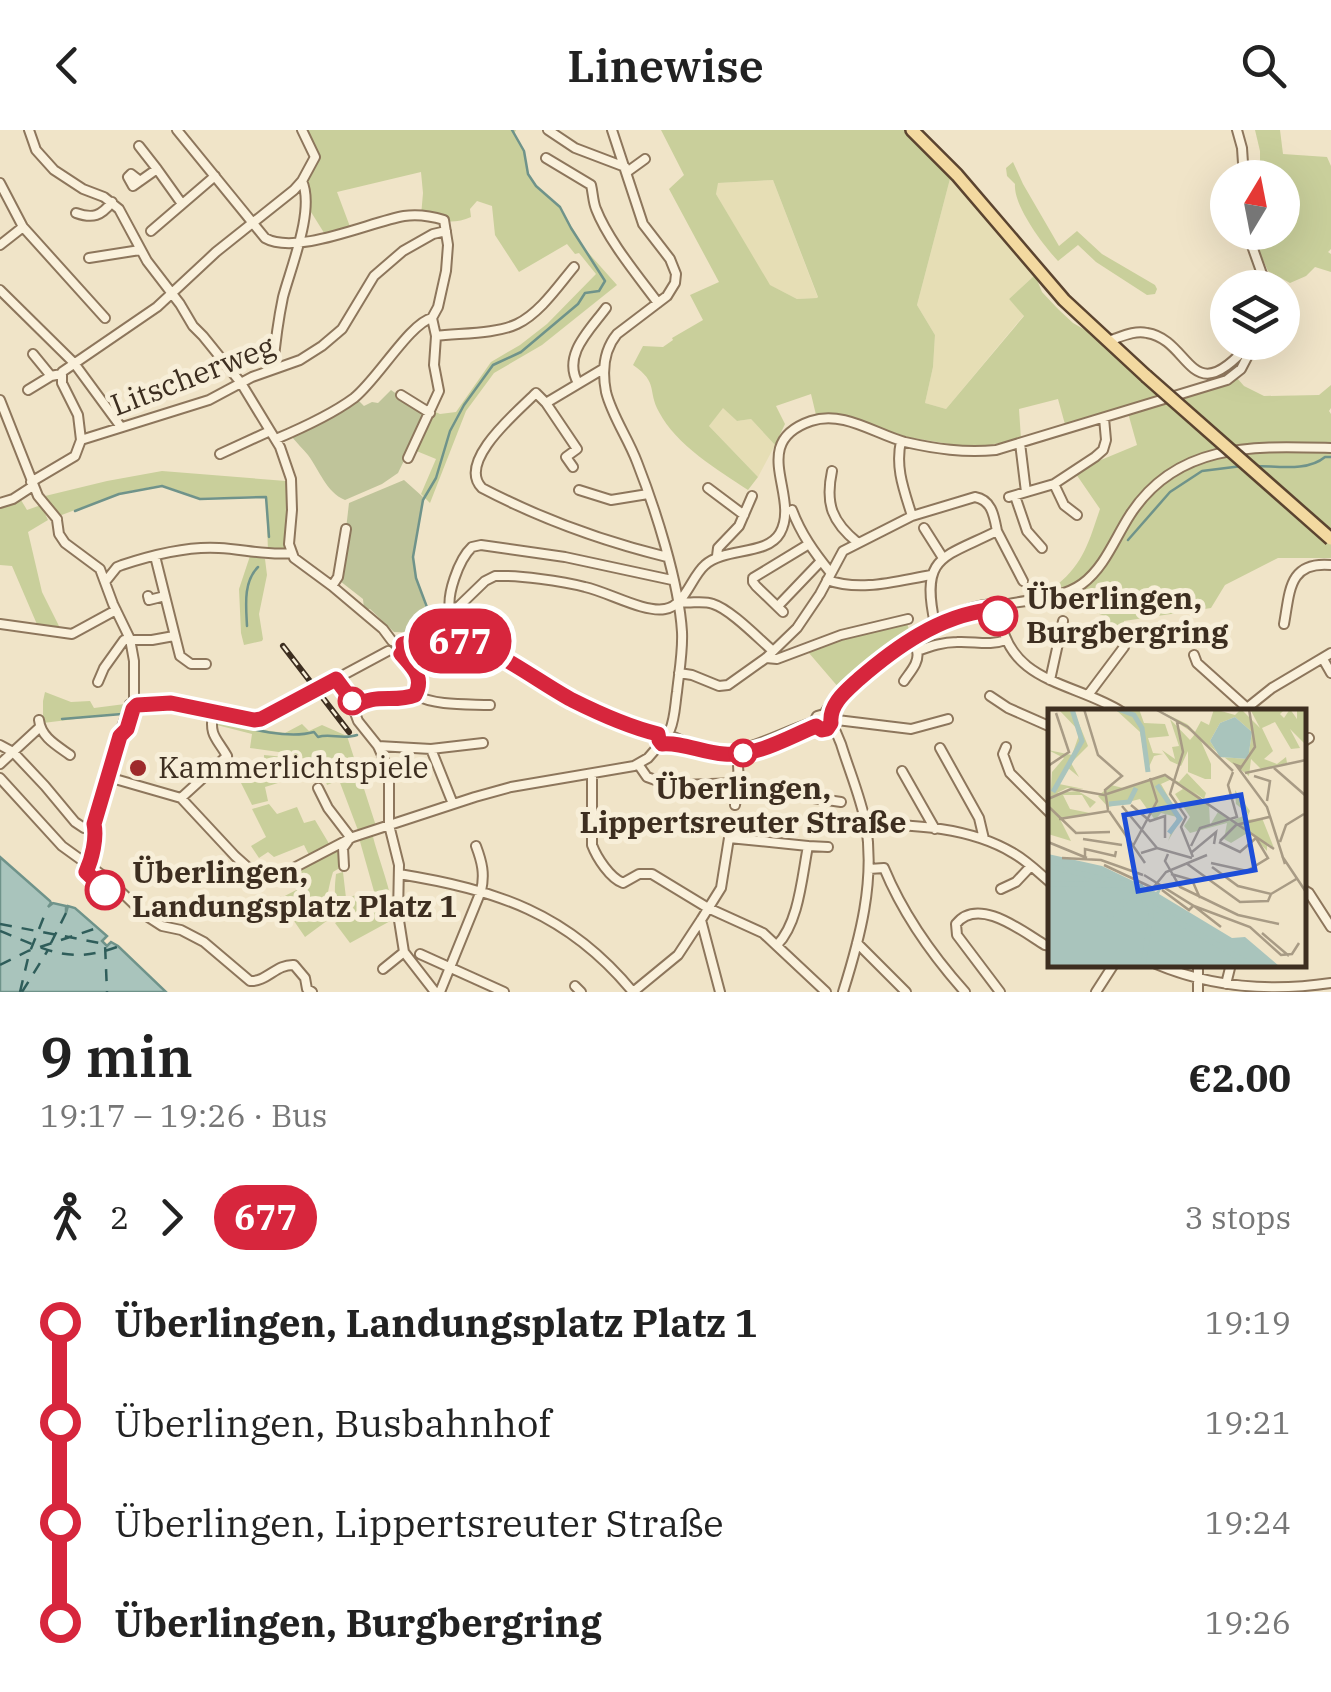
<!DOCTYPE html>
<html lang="en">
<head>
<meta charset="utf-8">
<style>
	:root { --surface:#fff; --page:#f2f2f2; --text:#222; --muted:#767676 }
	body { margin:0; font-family:"IBM Plex Serif",serif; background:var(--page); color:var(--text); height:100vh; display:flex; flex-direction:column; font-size:38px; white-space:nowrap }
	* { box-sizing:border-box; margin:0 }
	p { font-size:32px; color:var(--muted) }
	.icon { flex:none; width:55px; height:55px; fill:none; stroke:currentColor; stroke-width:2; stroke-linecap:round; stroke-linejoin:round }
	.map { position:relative; height:862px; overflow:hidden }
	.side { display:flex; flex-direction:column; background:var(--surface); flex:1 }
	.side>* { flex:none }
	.badge { padding:0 20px; border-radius:32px; font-size:35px; line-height:65px }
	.needle { width:65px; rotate:10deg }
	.tools { position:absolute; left:1210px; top:30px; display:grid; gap:20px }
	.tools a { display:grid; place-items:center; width:90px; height:90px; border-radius:50%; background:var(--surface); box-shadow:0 10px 40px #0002; font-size:50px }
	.map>.badge { position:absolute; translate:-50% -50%; box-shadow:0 0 0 5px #fff }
	.legs { display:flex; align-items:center; gap:15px; height:110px; padding:0 40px; font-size:32px }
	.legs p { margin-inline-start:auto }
	.head { display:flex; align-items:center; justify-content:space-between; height:170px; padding:0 40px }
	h1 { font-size:55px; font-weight:600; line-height:75px }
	ul { padding:0 40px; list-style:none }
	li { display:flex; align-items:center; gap:35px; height:100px; font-size:38px }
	li i { display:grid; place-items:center; width:15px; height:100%; margin:0 12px; background:currentColor }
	li i::after { content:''; width:25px; height:25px; margin:-12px; border:8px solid; border-radius:50%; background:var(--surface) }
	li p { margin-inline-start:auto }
	li:first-child i { background:linear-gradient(#0000 50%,currentColor 0) }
	li:last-child i { background:linear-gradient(currentColor 50%,#0000 0) }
	header { display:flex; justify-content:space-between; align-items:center; height:130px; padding:0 40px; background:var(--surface); font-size:45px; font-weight:600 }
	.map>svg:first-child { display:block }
	.farmland { fill:#e6deb5 }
	.green { fill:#c9cf9b; fill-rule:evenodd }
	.cemetery { fill:#bfc49a }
	.water { fill:#a9c4bc; stroke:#6f938a; stroke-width:2.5 }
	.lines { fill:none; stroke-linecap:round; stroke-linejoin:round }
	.stream { stroke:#6f938a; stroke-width:2.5 }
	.ferry { stroke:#2f5d5a; stroke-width:2.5; stroke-dasharray:12 10; stroke-linecap:butt }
	.minor-casing { stroke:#8d765c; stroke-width:12 }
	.major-casing { stroke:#5b4430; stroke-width:16 }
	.minor { stroke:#faf1dc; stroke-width:8 }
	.major { stroke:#f3d9a0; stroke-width:11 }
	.rail-casing { stroke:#3d2e20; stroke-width:6 }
	.rail { stroke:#f7eed8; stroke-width:2.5; stroke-dasharray:8; stroke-linecap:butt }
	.minor-bridge-casing { stroke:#8d765c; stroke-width:12; stroke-linecap:butt }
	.major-bridge-casing { stroke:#5b4430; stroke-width:16; stroke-linecap:butt }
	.minor-bridge { stroke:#faf1dc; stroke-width:8 }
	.major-bridge { stroke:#f3d9a0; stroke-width:11 }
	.line-1-casing { stroke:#fff; stroke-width:22 }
	.line-1 { stroke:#d7263d; stroke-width:15 }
	.stop-1-dot { fill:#fff; stroke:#d7263d; stroke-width:5 }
	.poi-dot { fill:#9e2a2b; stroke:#f7eed8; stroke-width:4 }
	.labels { text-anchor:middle; stroke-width:10; stroke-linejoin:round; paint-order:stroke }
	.street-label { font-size:30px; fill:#3d2e20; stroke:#f7eed8 }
	.stop-label { font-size:30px; font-weight:bold; fill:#3d2e20; stroke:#f7eed8; text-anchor:start }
	.poi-label { font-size:30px; fill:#3d2e20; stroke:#f7eed8; text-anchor:start }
	.inset-river { fill:none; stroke:#a9c4bc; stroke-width:5 }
	.inset-road { fill:none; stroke:#a89b85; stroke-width:2.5 }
	.view { fill:#1d4ed8; fill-opacity:0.15; stroke:#1d4ed8; stroke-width:5 }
	.inset-edge { fill:none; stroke:#3d2e20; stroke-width:5 }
</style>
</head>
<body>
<header><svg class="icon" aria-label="back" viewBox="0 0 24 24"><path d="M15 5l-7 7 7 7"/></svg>Linewise<svg class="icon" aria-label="search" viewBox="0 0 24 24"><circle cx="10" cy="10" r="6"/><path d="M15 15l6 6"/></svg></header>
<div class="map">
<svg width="1331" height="862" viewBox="0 0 1331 862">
	<rect width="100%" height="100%" fill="#f0e4c8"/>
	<path class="farmland" d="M951,45L1035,145L1009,169L1024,185L946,279L925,273L933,237L935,205L917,175Z
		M773,50L818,168L797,169L769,155L716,64L717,53Z
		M723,277L737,291L751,289L775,315L758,347L709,296Z"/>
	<path class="green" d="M306,0H516L514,4L524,21L528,45L536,56L560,77L584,118L617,155L542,215L494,243L466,281L430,373L421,364L436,329L414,320L433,281L440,284L456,282L491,232L520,215L547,194L596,144L579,123L575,124L567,114L519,142L495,105L492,76L477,71L470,79L471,87C454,95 439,91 421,86L423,63L421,42L337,62L352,102L326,106L306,74L302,51L315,27Z
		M661,0H905L951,45L917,175L935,205L933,237L925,273L946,279L1024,186L1009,169L1035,145L1042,162L1058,179L1073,193L1094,205L1163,269L1066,298L1058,269L1019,279L1021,309L973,318L907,307L847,287L816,285L811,264L776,276L785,294L775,315L751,289L737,291L723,278L709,296L758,347L748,360C718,340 676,315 659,282C647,260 659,253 633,235L643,216L663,217L673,210L672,208L703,190L690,165L719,152L669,59L684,45ZM773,50L818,167L817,168L797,169L770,155L716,64L718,53Z
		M1255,0H1280L1283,24L1327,27L1331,36V119L1328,122L1331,124V142L1315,137L1306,146L1290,153L1268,141L1251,103L1282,102V48L1260,47V21Z
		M1013,32L1023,54L1059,116L1077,101L1102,124L1155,155L1157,159L1155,164L1147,165L1096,132L1078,115L1058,131C1043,115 1013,75 1015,54L1007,46L1006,38Z
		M1237,248L1244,256L1264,266L1319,265L1331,255V278L1329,281L1331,284V428H1278L1225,455L1211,478L1124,491L1120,511L1108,500V487L1099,484L1102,467L1079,463L1070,456L1060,458L1057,455C1084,433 1089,411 1100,379L1076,344L1084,337L1137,315L1128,283L1225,255Z
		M162,341L286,351L289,379L287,421H268L266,366L200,368L162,355L120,363L59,386L41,367L107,351Z
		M21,370L27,380L41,375L48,390L28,402L42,462L62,502L39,499L12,436L0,435V378Z
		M250,426L265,429L267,445L259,484L263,509L262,511L244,515L241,503L239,459Z
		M906,491L910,502L876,523L839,558L809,523L842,508Z
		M45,562L71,572L90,571L94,578L125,574L124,583L43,593V571Z
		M214,587L245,594H261L264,600L285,603L302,594L309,601L322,595L347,606L376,696L359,703L339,650L327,655L324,647L320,648L300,625L250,618L252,604L213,594Z
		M264,625L295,628L304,640L277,644L278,653L265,657L268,671L252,675L237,645L247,640L248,643H254V637L264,636Z
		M269,674L277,684L297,677L304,693L315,690L331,717L310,727L304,715L274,727L268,722L259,728L251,716L266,707L252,679Z
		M372,703C379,732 392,760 394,789L350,813L335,793L342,789C334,774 334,761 336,744L343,742L346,768L363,763L367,774L376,782H383L385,776L384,773L377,772L359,708Z
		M342,717L343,736L333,742C328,758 325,774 328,790L305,807L279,769L302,757L293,740Z"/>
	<path class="cemetery" d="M391,260L426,285L398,343L382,354L345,370C326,362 320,341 308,325C303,319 297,313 291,306L358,270L364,276L372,272L378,273Z
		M404,350L423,367L413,427L415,445L429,488L426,497L420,503L394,502L370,479H364L363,469L340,451L349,373Z"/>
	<path class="water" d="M0,727L50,771L51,773L48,777L53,773L66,776V783L68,776L75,778L107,806L102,811L107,816L111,812L118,816L166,862H0Z"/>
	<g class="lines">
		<path class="stream" d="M1255,336C1278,336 1307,342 1325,327H1331
			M75,381L119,364L162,356L200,369L266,367L269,407
			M1128,410L1170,362L1202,341L1242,336
			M431,488L416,448L413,427L423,370L436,348L450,301L464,275L493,235L521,222L578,174L585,163L599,161L605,151L571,98L560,77L536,56L528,44L524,21L512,0
			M247,496C246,476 243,452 258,437
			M130,583C143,582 158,579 171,580C212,585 275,613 314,602L318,607C330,603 343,610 357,605
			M62,589L122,584"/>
		<path class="ferry" d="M0,794L105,814L107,862
			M0,801C46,819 67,835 117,817
			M51,813L66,783
			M0,835L28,821L94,799L101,801
			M20,862L29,824L47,779
			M22,862L48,820"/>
		<g class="minor-casing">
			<path id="minor" d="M29,0L36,20L54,40L83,59L104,67L119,79L147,131L180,174L193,196L203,206L241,253L280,317L291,349L292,380L289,414L294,428L332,456L383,499L392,511
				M177,0L265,108C296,126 370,92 404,86C417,84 431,86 444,90L448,115L446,141L438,177L432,188L436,206L434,235L439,261L408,328
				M548,0L575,18L625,37
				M612,0L643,94L670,129L676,144L675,153L667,166L617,204C603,221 602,241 606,262C612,286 628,308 637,332C655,378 679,452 682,502C683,521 679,543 677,562C675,575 675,588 670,600
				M1237,0L1242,18L1244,48
				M139,16L157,39
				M546,28L591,55C593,63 593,72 596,79C608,110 638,146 658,173
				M627,42L645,29
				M140,51L131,44L128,47L133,56L157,39L182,74
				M0,53L23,97L105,188
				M76,83C93,89 101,86 112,72
				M151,101L215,46
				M1247,102L1267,158
				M0,115L23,97
				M89,128L140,120
				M0,160L74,233L121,297
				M436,206C460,203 496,204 517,194C540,183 558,156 574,137
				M1108,211C1121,207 1134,200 1147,203C1192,210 1189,285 1251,212
				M33,224L51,246
				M273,238C275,215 278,191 283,167C291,137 315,79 302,51
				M578,253C562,225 590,200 606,178
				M28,260L51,246L61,244
				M401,265L430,283
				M0,270L38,366L57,389
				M546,273L603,239
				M276,309C302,298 331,285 354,268C377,250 410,193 432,188
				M81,310L209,270L252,247L300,230L322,216L342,199L374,146L403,121L433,104L446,101
				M901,311C895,338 904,360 912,386
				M1020,313L1026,362
				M220,324L270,301
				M573,337L566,327L577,319L546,273L536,263C518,281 456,332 482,358C541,389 602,411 667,427
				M832,341C825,374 832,392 858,413
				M31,352L75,326L81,310L78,285L62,253V242L157,177L216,122L294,60L302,51L315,27L302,0
				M1054,354L1064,375L1077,385
				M708,358L744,385
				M579,360L611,370L648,364
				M1015,366L1027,401L1042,418
				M1009,367L1054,354L1095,327L1103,320L1106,310L1104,288
				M0,373L13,369L33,356
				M792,380C801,404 814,422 830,442
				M57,390L59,404L65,413L100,439L113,474L130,509L134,531V572L130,574L131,578L124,591
				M924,398L943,428
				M997,401L1023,451
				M155,426L180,526L191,534H206
				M717,426L718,418L739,396L752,366
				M827,450C861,462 896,451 931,445
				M105,452L117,437L122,435C152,425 187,416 219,418C243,419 267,426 292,423
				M332,456L338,447L346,399
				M148,466L149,470L165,466
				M679,472C690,474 703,470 713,474C730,479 759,509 773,521
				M1008,474C1032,469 1061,469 1082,454C1105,437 1115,408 1130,385C1177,312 1254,316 1331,318
				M778,476L821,431
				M783,482L756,456L753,452V448L809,414
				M451,483C445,467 459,429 472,417L481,415L565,427L672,450
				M1000,486C1009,554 1075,552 1122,582
				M0,494L72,504L116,480
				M1284,494C1290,462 1288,431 1331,435
				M430,508L434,495L455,480L485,451L495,446C518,445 562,451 585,457C608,462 644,483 665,479C685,476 691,447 705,435C725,417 767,426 780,403C801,366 747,313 811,291C843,280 875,304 905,312C936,319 964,323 996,320L1227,250L1241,239L1255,212
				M403,514C467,491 520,542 572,570C598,583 629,597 658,604
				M401,524C412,537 425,547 415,565C402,571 389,566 375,568C374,568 361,572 359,572L355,583L358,591L378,616L389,641V695L399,735L398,784L404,822L435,862
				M1194,525L1197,533L1246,577
				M766,528L777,529L841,505L908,489
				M1323,529L1331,543
				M679,543L692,545L719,556L728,555L766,528L797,498L820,464L843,421L912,386L975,367C992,370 994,386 997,401C943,428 920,425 935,494
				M1050,550L1063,491
				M904,551C910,542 920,532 917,521C931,516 943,512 957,512C974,511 990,516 1006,510
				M98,552L104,538L124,510H152L174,506
				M321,557L388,521
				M415,565C436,576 466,574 490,575
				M1088,565L1124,517L1127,502
				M990,566L1008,578L1051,597
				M137,575L171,573L254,590L261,589L308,563
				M1242,582L1272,558L1331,523
				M39,590C41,607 56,615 70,625
				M831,593L837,590L911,599L948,589
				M830,597L836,602L841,614C849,640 861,668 866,695C875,752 860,808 843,862
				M674,607C733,637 759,610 814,592L817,586L824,584C851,539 939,479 992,474
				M789,607L816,597L824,600L830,597
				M1304,611L1309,608
				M0,615L13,622L45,656L75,692L84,698H93
				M378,616L431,619L453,674
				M1006,617L1003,624L1010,643L1051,684
				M940,618L979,688L984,709
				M431,619L483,613
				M0,634L40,597
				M638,634L647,647L661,652L681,655L739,653L772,662L841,672
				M902,641L935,699
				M592,644V715C597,728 610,748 623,753L639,744H652L708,778L763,803L826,862
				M108,647L181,668L235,726L262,750L286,742L353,707L475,667L511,657L634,636L648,628L661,613
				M0,648L62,716L109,750L145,785L162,796L181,800L204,812L250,851C267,852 276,834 294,835L305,848L307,859L312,862
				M318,658L328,678L351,708
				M181,668L227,626C217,608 209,606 213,584
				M735,675L739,653L738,635
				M866,694C915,695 970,697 1013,723C1027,731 1039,743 1051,753
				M808,716L828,717
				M88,736L95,700L93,698L94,690L123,594
				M344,736L343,718L348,711
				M869,739L884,738C903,784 932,825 965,862
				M399,744C497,760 568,783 633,862
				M1001,759L1016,752L1031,736
				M1304,760L1309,763L1331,797
				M701,790L720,862
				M857,813L906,862
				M420,824L504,862
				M1156,834C1213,858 1270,862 1331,853
				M1198,834V862
				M383,839L404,822
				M1226,854L1231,834
				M575,856L581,862
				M440,862L481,761C485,744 482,732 476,716
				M633,862L678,825L701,790L721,758L729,708L808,716C802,746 799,793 777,815
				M1000,862L957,805L956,794C978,766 1022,801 1045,815L1051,816
				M1096,862L1114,834"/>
		</g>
		<g class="major-casing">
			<path id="major" d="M912,0L957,45L1064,170L1146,246"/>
		</g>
		<use href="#minor" class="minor"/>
		<use href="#major" class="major"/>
		<g class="rail-casing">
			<path id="rail" d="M283,516L349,602"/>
		</g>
		<use href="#rail" class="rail"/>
		<g class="minor-bridge-casing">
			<path id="minor-bridge" d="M308,563L321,557"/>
		</g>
		<g class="major-bridge-casing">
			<path id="major-bridge" d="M1146,246L1331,409"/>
		</g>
		<use href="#minor-bridge" class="minor-bridge"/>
		<use href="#major-bridge" class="major-bridge"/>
	</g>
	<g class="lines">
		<g class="line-1-casing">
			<path id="line-1" d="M105,760L86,742C92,729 97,708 94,694L120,606L127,599L133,579L137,575L171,573L254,590L261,589L336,549L356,576C374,563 396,573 415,565C425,547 412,537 401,524L404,520L403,514C467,490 520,542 572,570C598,583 629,597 658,604L659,610L662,614C682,612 703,623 724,624C756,627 787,608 816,596L822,600L827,599L831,593C829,574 846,561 859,549C896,517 939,486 989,480L998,486"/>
		</g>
		<use href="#line-1" class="line-1"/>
	</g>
	<g class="stop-1-dot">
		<circle cx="998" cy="486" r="18"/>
		<circle cx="352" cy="571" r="12"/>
		<circle cx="743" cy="623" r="12"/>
		<circle cx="105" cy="760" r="18"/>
	</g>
	<circle class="poi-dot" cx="138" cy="638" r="10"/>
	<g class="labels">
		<g class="street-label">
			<text transform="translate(193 246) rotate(-21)" y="10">Litscherweg</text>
		</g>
		<g class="stop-label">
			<text x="1026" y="479">Überlingen,<tspan x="1026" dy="34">Burgbergring</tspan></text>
			<text x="743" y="669" text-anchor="middle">Überlingen,<tspan x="743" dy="34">Lippertsreuter Straße</tspan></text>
			<text x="132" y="753">Überlingen,<tspan x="132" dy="34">Landungsplatz Platz 1</tspan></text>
		</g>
		<g class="poi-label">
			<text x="158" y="648">Kammerlichtspiele</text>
		</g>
	</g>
	<g transform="translate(1048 579)">
		<rect width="258" height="258" fill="#f0e4c8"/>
		<path d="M25,0L40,37L23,54L31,68L20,59L11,75L36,80L19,79L9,84L30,82L48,93L42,99L34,86H15L22,100L42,104L12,110L23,132L0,125L4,63L16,49L0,41L24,46L32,23L12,2ZM91,0L96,14L117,15L121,27L100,29L105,44L115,45L106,47L99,62L92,23L68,1ZM108,0L139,15L147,23L153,12L161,16L166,0L187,6L193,0L212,19L202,0H237L232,5L236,9L242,0L249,10V0H257V35L242,20L252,39L243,40L227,13L214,19L225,42L216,50L229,55L238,48L239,54L214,61L203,50L201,67L152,30L163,55V70H157L140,63V42L133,57L122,52L114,41L127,50L124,38L131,37L122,10L142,31L147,25ZM187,8L204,23L200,50L172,48L162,32L172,14ZM139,64L158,84L156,90L145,82L161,95L162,116L170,103L183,112L200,105L188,95L187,81L202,102L198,111L214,109L226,139L219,134V142L201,123L183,134L176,130L179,114L142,124L136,117L142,108L127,85L135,80L124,70L113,75L133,110L120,132L129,108L113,104L107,111L92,90L60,98L50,87L63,76L75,79L114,67L121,68L131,73Z" fill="#c9cf9b" fill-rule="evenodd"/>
		<path d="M187,8L204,23L200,50L172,48L162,32L172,14ZM0,145L54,157L108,183L114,177L111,185L184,229L197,228L231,257H0Z" fill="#a9c4bc"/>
		<path class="inset-river" d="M70,0L86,6L94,19L100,63M109,76L132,110L121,124M5,83L34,32L24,0M61,95L81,93L88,79M0,157L78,175M0,175L89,176M92,175L97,193L205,257M15,257L90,179M95,257L103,207L99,180"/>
		<path class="inset-road" d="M36,0L50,46L74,67L57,81L60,101M107,0L140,18L185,62M129,13L135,43L122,85L138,108L133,118L145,148M0,57L21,43L8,4M193,58L188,56L219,98L237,155M226,59L258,87M192,60L207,38L201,0M197,64L258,51M206,67L222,72L219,92M0,90L23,80L56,86L117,66L226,140M83,96L102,112L117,107V129M0,97L28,124L62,123M74,97L109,139M61,102L97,154M11,110L61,102M35,130L74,136M172,132L188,116L221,108M0,133L39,149M232,133L238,116L256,105M85,137L109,92L102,69M143,137L152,119L189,108L180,76L185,63M144,143L168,123L166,135M93,144L109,139L144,149M120,145L117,152L132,178L190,206L231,215M234,147L258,183M14,149L53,151L95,166M37,149V140L67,147L68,142M138,154L192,193L220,192L223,185M163,154L199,162L220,149L208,129L192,143L171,133M56,156L105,179M164,158L190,177L223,185L250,169M123,165L144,171L152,189M96,166L146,197L202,218L233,246L244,245L251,234M105,179L118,163L159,146M114,181L141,201L145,197M146,197L173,218M214,224L241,247"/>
		<path class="view" d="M193,86L207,161L90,182L76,106Z"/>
		<rect width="258" height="258" class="inset-edge"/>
	</g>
</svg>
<div class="tools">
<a><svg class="needle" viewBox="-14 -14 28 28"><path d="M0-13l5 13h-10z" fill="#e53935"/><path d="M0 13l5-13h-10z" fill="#767676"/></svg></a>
<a><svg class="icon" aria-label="layers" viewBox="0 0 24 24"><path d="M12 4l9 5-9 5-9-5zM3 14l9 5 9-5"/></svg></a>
</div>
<b class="badge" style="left:460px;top:511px;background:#d7263d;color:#fff">677</b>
</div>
<section class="side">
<div class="head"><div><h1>9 min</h1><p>19:17 – 19:26 · Bus</p></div><b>€2.00</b></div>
<div class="legs"><svg class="icon" aria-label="walk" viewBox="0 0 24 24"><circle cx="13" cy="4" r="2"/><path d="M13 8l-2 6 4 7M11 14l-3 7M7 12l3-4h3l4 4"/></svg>2<svg class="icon" aria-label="forward" viewBox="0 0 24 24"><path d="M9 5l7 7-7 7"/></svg><b class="badge" style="background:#d7263d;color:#fff">677</b><p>3 stops</p></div>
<ul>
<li><i style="color:#d7263d"></i><b>Überlingen, Landungsplatz Platz 1</b><p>19:19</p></li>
<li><i style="color:#d7263d"></i><span>Überlingen, Busbahnhof</span><p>19:21</p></li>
<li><i style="color:#d7263d"></i><span>Überlingen, Lippertsreuter Straße</span><p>19:24</p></li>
<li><i style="color:#d7263d"></i><b>Überlingen, Burgbergring</b><p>19:26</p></li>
</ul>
</section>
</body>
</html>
